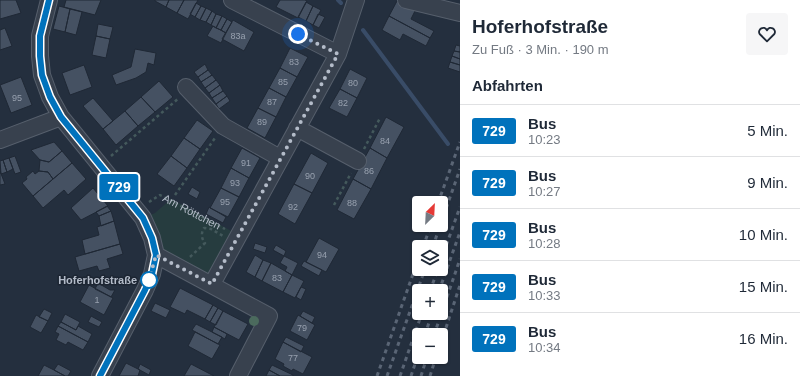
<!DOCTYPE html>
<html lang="de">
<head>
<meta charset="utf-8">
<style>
	:root { --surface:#fff; --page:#f6f6f7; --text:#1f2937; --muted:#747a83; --line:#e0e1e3 }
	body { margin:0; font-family:Helvetica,sans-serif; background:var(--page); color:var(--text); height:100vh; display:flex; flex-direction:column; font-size:15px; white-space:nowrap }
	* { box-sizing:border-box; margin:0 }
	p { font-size:13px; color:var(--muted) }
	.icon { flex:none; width:22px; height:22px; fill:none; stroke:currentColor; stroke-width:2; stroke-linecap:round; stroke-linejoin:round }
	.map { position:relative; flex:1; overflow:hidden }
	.drawer { display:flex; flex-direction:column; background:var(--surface); width:340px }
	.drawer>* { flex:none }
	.badge { padding:0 8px; border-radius:3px; font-size:14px; line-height:26px }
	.needle { width:26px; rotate:24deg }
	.controls { position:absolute; left:412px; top:196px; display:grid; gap:8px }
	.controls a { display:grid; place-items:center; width:36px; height:36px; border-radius:4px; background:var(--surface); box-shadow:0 1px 3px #0004; font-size:20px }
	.you { position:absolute; width:20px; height:20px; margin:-10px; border:3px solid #fff; border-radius:50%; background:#1a73e8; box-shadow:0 0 0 6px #1a73e833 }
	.map>.badge { position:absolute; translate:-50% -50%; box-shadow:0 0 0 2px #fff }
	h2 { padding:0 12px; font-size:15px; line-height:36px }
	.round { display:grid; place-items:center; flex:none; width:42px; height:42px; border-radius:4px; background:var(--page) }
	.headline { display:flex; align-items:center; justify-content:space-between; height:68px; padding:0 12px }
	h1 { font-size:19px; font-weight:700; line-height:30px }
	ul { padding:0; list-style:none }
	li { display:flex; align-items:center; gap:12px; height:52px; padding:0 12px; border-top:1px solid var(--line) }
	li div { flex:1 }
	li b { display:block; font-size:15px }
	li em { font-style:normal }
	li .badge { min-width:44px; font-weight:700; text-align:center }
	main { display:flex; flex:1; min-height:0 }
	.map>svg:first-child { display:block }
	.green { fill:#263c3f }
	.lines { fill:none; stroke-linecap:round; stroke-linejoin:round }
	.stream { stroke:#394c67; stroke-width:4 }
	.building { fill:#455162; stroke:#1f2835 }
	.minor-casing { stroke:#565f6c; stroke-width:18 }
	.path { stroke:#44595c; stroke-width:2.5; stroke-dasharray:3 3; stroke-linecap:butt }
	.minor { stroke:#38414e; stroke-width:16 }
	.rail { stroke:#5a6575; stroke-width:3; stroke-dasharray:4 4; stroke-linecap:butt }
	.tree { fill:#4b6a5d }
	.line-casing { stroke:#fff; stroke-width:9 }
	.line { stroke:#0072bc; stroke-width:6 }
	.walk { stroke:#b4bcc9; stroke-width:4; stroke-dasharray:0 7.2 }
	.stop-dot { fill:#fff; stroke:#0072bc; stroke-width:2 }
	.labels { text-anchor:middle; stroke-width:3; stroke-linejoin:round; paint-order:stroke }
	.number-label { font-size:9px; fill:#98a1af }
	.street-label { font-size:11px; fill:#b4bcc9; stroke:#1d2633 }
	.stop-label { font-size:11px; font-weight:bold; fill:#b4bcc9; stroke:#1d2633; text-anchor:end }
</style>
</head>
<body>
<main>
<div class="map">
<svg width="460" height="376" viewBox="0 0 460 376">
	<rect width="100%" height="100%" fill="#242f3e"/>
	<path class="green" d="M171,199L239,235L212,284L156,255L143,218L155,213Z"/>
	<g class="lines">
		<path class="stream" d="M338,0L341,3
			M363,30L448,144"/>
	</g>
	<path class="building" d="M0,0H16L21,13L0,19Z
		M66,0H101L95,15L64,7Z
		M155,0H169L166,7L155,1Z
		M169,0H184L177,13L166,7Z
		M184,0H198L188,19L177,13Z
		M280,0H305L307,1L298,18L276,7Z
		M397,1L415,11L411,19L434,31L430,38L389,16Z
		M306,2L313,6L306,21L298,17Z
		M196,3L201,6L195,17L190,14Z
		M59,6L70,9L65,32L53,29Z
		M201,6L206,8L200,20L195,17Z
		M313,6L321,10L313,25L306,21Z
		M206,8L212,11L206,22L200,20Z
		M70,9L82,12L76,35L65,32Z
		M212,11L216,14L211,25L206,22Z
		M216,14L222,16L216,28L211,25Z
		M318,14L325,17L319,28L313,25Z
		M222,16L227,19L221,30L216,28Z
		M389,16L430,38L426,46L403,34L400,40L382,30Z
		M227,19L232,22L226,33L221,30Z
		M233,20L254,32L244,51L222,39Z
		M98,24L113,27L110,39L96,36Z
		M213,26L226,33L221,43L207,36Z
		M5,28L12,46L0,50V30Z
		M96,36L110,39L106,58L92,55Z
		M456,45L460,46V52L454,51Z
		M290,48L308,57L297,77L280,68Z
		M135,49L156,53L154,65L148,63L146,72L136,78L116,85L112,75L131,67Z
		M454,51L460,52V59L452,56Z
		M452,56L460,59V65L450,62Z
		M450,62L460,65V72L448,68Z
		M205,64L208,70L198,77L194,72Z
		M84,65L92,87L70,95L62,73Z
		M280,68L297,77L286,97L269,88Z
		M350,69L367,78L357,98L340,89Z
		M208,70L212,75L201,82L198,77Z
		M212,75L216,80L205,88L201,82Z
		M21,77L32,105L11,113L0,85Z
		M216,80L220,85L209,93L205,88Z
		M159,81L173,97L155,112L141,97Z
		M220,85L223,91L212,98L209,93Z
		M269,88L286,97L276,117L258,108Z
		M340,89L357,98L347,117L329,108Z
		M223,91L227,96L216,104L212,98Z
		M227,96L230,101L219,109L216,104Z
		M141,97L155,112L138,126L125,111Z
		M93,98L113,121L103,129L83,106Z
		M258,108L276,117L265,138L247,128Z
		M125,111L138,126L116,145L103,129Z
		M386,117L404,127L387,158L370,148Z
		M197,120L213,131L200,149L184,138Z
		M184,138L200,149L187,168L171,156Z
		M54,142L62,151L49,162L40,160L31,150Z
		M242,148L260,158L249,178L231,168Z
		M370,148L387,158L371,189L353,179Z
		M62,151L72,163L53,179L48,172L39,171L40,160L49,162Z
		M311,153L328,163L312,193L294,184Z
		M15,156L21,172L15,174L9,158Z
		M171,156L187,168L174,186L157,174Z
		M9,158L13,169L7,172L3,160Z
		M3,160L7,172L1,174L0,161Z
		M72,163L86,179L68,195L64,190L43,208L33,196Z
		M231,168L249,178L239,197L221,188Z
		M0,171L5,184L0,185Z
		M33,171L35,174L39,171L48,172L53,179L33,196L22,183L27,179L26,177Z
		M353,179L371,189L354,219L337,210Z
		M294,184L312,193L295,224L278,214Z
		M192,187L200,192L197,199L188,194Z
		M93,188L108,206L81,220L71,208Z
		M221,188L239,197L228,217L210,208Z
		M107,206L111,211L99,216L96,212Z
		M209,207L226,217L223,223L206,214Z
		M111,211L114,221L101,226L99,216Z
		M114,221L120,244L85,254L82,240L99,235L97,227Z
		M319,238L339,249L326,272L306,262Z
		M255,243L267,247L265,253L253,249Z
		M120,244L123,254L107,259L110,268L99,271L97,266L79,271L75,257Z
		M276,245L286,251L284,256L273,250Z
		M255,255L263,260L255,277L246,272Z
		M284,256L298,263L292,275L285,271L287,267L280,263Z
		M263,260L271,263L262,281L255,277Z
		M304,261L322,270L319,276L301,266Z
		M271,263L292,275L283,292L262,281Z
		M292,275L304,281L295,298L283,292Z
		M98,283L110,290H115L111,297L95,289Z
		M89,285L113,298L104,315L80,302Z
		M301,287L306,289L301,300L296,297Z
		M180,288L213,305L205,319L187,310L185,314L170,307Z
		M155,303L170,310L166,318L151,311Z
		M213,305L218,308L210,322L205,319Z
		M218,308L223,311L216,325L210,322Z
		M44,309L52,313L48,321L39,317Z
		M223,311L248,324L239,340L214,327Z
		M303,311L315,317L312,323L300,316Z
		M65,314L80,322L76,330L61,322Z
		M36,315L48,321L41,333L30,327Z
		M298,315L315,325L307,340L290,331Z
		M91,316L102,322L99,327L88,322Z
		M61,322L76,330L78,326L92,334L88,342L58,326Z
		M196,324L222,337L218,344L192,330Z
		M58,326L88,342L83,350L68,342L66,345L56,340L59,334L55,332Z
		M214,327L227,334L225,339L212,332Z
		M195,332L220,345L212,359L188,346Z
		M286,337L304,346L301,352L283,342Z
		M283,342L312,357L303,374L293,369L292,371L283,366L284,364L275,359Z
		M126,363L140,370L138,376H119Z
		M58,364L71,371L68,376H65L54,370Z
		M140,364L151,370L149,375L138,369Z
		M191,364L214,376H184Z
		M44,365L54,370L65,376H38Z
		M272,365L293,375V376H280L269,370Z
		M269,370L280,376H266Z"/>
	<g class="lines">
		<g class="minor-casing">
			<path id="minor" d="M49,0L40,36V56L42,75L50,97L61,117L143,218L152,238L156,255L152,274L145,290L100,376
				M232,0L338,54
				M406,0L460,13
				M186,87L223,126L280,158
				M297,128L358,161
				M0,140L61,117
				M156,255L269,316L238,376
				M212,284L338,54L356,0"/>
		</g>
		<g class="path">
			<path d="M364,149L380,118"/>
			<path d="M111,156L179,98"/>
			<path d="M175,195L215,138"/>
			<path id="s1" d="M149,202L160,195L225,229"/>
			<path d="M334,205L351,173"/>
			<path d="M190,257L205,243C201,238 201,233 204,228L211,229L223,236"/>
		</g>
		<use href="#minor" class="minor"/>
		<path class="rail" d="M438,203L460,142
			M441,223L460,169
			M423,247L431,225
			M433,247L440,225
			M441,260L460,207
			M430,291L438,269
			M439,291L460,232
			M425,335L432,313
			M434,335L460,259
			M441,343L460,285
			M377,376L419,257
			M387,376L425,269
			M400,376L422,313
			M411,376L419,352
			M421,376L427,357
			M430,376L436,357"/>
	</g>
	<circle class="tree" cx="254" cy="321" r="5"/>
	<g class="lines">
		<g class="line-casing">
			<path id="line" d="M49,0L40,36V56L42,75L50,97L61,117L143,218L152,238L156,255L152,274L145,290L100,376"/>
		</g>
		<use href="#line" class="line"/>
		<path class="walk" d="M149,280L156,255L212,284L338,54L298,34"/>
	</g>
	<circle class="stop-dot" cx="149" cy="280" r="8"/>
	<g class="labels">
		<g class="number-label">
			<text x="238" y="39">83a</text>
			<text x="294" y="65">83</text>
			<text x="283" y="85">85</text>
			<text x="353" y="86">80</text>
			<text x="17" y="101">95</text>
			<text x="272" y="105">87</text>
			<text x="343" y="106">82</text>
			<text x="262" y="125">89</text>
			<text x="385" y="144">84</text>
			<text x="246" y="166">91</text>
			<text x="369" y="174">86</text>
			<text x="310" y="179">90</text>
			<text x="235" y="186">93</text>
			<text x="225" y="205">95</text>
			<text x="352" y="206">88</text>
			<text x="293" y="210">92</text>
			<text x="322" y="258">94</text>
			<text x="277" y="281">83</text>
			<text x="97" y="303">1</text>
			<text x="302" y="331">79</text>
			<text x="293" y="361">77</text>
		</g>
		<g class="street-label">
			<text dy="4" stroke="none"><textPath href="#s1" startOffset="49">Am Röttchen</textPath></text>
		</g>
		<g class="stop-label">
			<text x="137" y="284">Hoferhofstraße</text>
		</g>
	</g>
</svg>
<div class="controls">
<a><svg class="needle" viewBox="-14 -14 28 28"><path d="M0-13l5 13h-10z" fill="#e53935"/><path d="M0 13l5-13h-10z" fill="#747a83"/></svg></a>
<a><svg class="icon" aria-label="layers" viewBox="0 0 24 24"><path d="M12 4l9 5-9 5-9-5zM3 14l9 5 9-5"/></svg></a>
<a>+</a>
<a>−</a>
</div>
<div class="you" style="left:298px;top:34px"></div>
<b class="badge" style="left:119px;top:187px;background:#0072bc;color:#fff">729</b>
</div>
<section class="drawer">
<div class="headline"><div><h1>Hoferhofstraße</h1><p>Zu Fuß · 3 Min. · 190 m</p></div><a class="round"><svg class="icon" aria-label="heart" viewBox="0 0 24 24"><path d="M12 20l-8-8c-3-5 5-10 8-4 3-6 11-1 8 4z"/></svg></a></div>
<h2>Abfahrten</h2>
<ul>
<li><span class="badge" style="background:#0072bc;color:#fff">729</span><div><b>Bus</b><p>10:23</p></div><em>5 Min.</em></li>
<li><span class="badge" style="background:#0072bc;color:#fff">729</span><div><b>Bus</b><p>10:27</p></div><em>9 Min.</em></li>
<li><span class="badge" style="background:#0072bc;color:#fff">729</span><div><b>Bus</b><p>10:28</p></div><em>10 Min.</em></li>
<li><span class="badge" style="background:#0072bc;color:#fff">729</span><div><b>Bus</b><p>10:33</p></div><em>15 Min.</em></li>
<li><span class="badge" style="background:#0072bc;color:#fff">729</span><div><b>Bus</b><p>10:34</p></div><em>16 Min.</em></li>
</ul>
</section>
</main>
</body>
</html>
